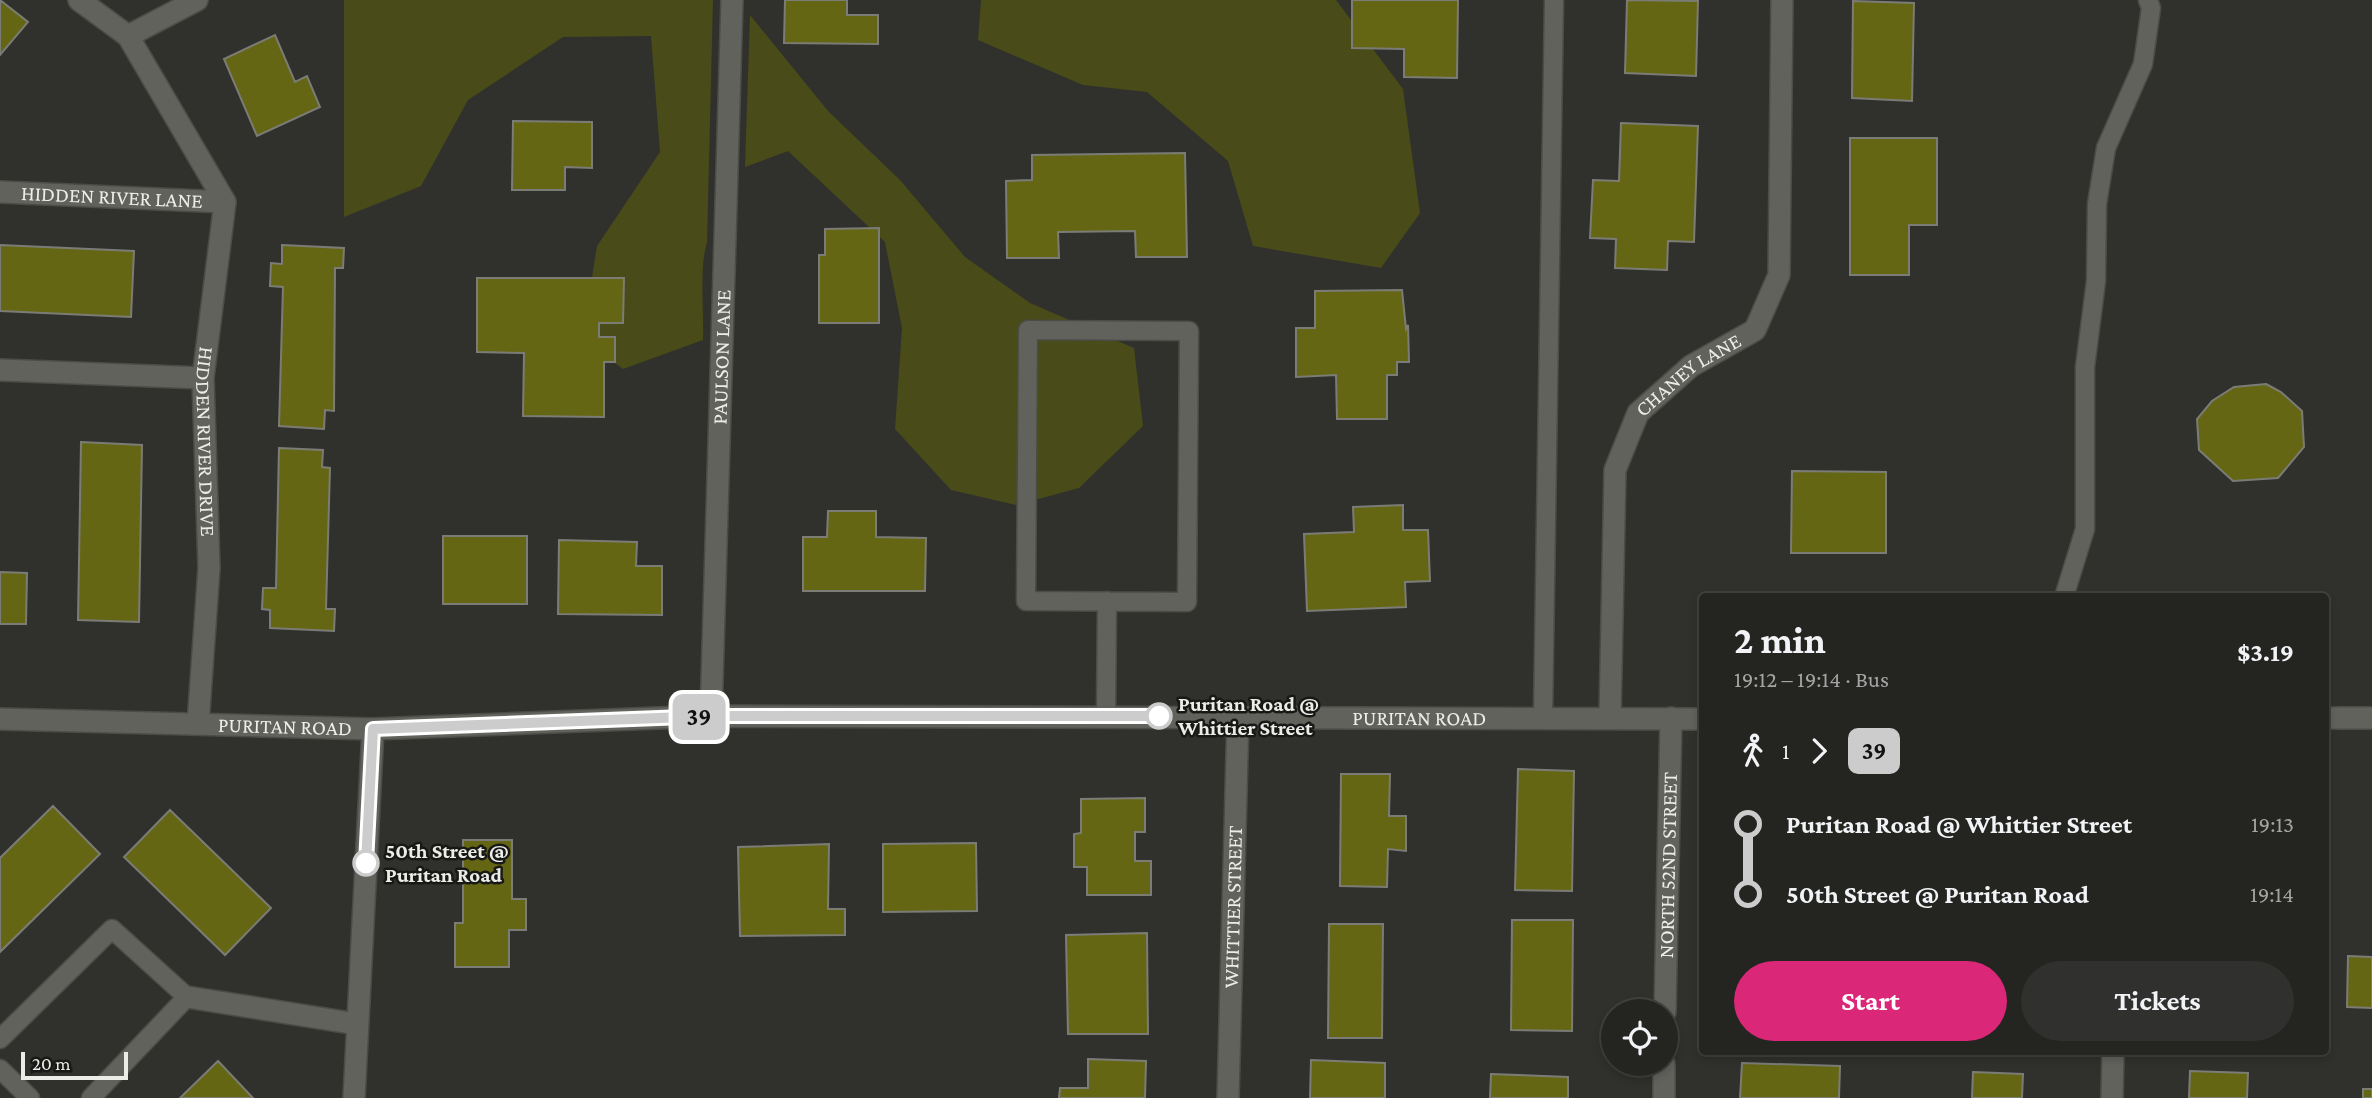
<!DOCTYPE html>
<html lang="en">
<head>
<meta charset="utf-8">
<style>
	:root { --surface:#242521; --page:#30312e; --text:#f1f3f6; --muted:#a3a5a5; --line:#41423f; --accent:#db2777 }
	body { margin:0; font-family:"Crimson Pro",serif; background:var(--page); color:var(--text); height:100vh; display:flex; flex-direction:column; font-size:26px; white-space:nowrap }
	* { box-sizing:border-box; margin:0 }
	p { font-size:23px; color:var(--muted) }
	.icon { flex:none; width:38px; height:38px; fill:none; stroke:currentColor; stroke-width:2; stroke-linecap:round; stroke-linejoin:round }
	.map { position:relative; flex:1; overflow:hidden }
	.sheet { position:absolute; left:1699px; top:593px; width:630px; height:462px; display:flex; flex-direction:column; background:var(--surface); border-radius:7px; box-shadow:0 4px 10px #0003,0 0 0 2px var(--line) }
	.sheet>* { flex:none }
	.badge { padding:0 14px; border-radius:10px; font-size:24px; line-height:46px }
	.controls { position:absolute; left:1601px; top:999px; display:grid; gap:14px }
	.controls a { display:grid; place-items:center; width:77px; height:77px; border-radius:50%; background:var(--surface); box-shadow:0 4px 10px #0003,0 0 0 2px var(--line); font-size:35px }
	.scale { position:absolute; left:21px; bottom:18px; width:107px; box-sizing:border-box; padding-left:7px; border:4px solid #ecece9; border-top:0; font-size:19px; line-height:24px; white-space:nowrap; color:#ecece9; -webkit-text-stroke:5px #181816; paint-order:stroke }
	.map>.badge { position:absolute; translate:-50% -50%; box-shadow:0 0 0 4px #fff }
	.legs { display:flex; align-items:center; gap:10px; height:77px; padding:0 35px; font-size:23px }
	.legs p { margin-inline-start:auto }
	.overview { display:flex; align-items:center; justify-content:space-between; height:119px; padding:0 35px }
	h1 { font-size:38px; font-weight:700; line-height:52px }
	.cta { display:flex; gap:14px; margin-top:auto; padding:14px 35px }
	.cta a { flex:1; height:80px; border-radius:42px; background:var(--accent); color:#fff; font-size:28px; font-weight:700; line-height:80px; text-align:center }
	.cta a+a { background:var(--page); color:var(--text) }
	ul { padding:0 35px; list-style:none }
	li { display:flex; align-items:center; gap:24px; height:70px; font-size:26px }
	li i { display:grid; place-items:center; width:10px; height:100%; margin:0 9px; background:currentColor }
	li i::after { content:''; width:18px; height:18px; margin:-9px; border:5px solid; border-radius:50%; background:var(--surface) }
	li p { margin-inline-start:auto }
	li:first-child i { background:linear-gradient(#0000 50%,currentColor 0) }
	li:last-child i { background:linear-gradient(currentColor 50%,#0000 0) }
	.map>svg:first-child { display:block }
	.green { fill:#494b19 }
	.building { fill:#646613; stroke:#7c7c77; stroke-width:2 }
	.lines { fill:none; stroke-linecap:round; stroke-linejoin:round }
	.lane-casing { stroke:#4b4c48; stroke-width:21 }
	.street-casing { stroke:#4b4c48; stroke-width:24 }
	.secondary-casing { stroke:#4b4c48; stroke-width:24 }
	.lane { stroke:#61625c; stroke-width:18 }
	.street { stroke:#61625c; stroke-width:21 }
	.secondary { stroke:#61625c; stroke-width:21 }
	.line-1-casing { stroke:#fff; stroke-width:16 }
	.line-1 { stroke:#ccc; stroke-width:10 }
	.stop-1-dot { fill:#fff; stroke:#ccc; stroke-width:3.5 }
	.labels { text-anchor:middle; stroke-width:5; stroke-linejoin:round; paint-order:stroke }
	.street-label { font-size:21px; fill:#ecece9; stroke:#181816 }
	.stop-label { font-size:21px; font-weight:bold; fill:#ecece9; stroke:#181816; text-anchor:start }
</style>
</head>
<body>
<div class="map">
<svg width="2372" height="1098" viewBox="0 0 2372 1098">
	<rect width="100%" height="100%" fill="#30312c"/>
	<path class="green" d="M344,0H713L707,242C699,269 704,309 703,340L623,369L582,339L597,246L660,152L651,36L563,37L468,100L421,186L344,217Z
		M981,0H1336L1403,89L1420,213L1381,268L1253,246L1228,161L1147,92L1083,85L978,40Z
		M750,15L828,111L900,180L965,257L1030,303L1134,348L1143,426L1079,488L1016,505L951,490L895,429L902,328L885,242L788,151L745,167Z"/>
	<path class="building" d="M0,0L28,22L0,55Z
		M785,0H847V15H878V44L784,43Z
		M1352,0H1458L1457,78L1404,77V49L1352,48Z
		M1627,0L1698,1L1696,76L1625,73Z
		M1853,1L1914,3L1912,101L1852,98Z
		M275,35L295,82L307,76L320,107L257,136L224,59Z
		M513,121L592,122V168L565,167V190H512Z
		M1621,123L1698,126L1694,242L1668,241L1667,270L1615,268L1616,239L1590,238L1593,180L1619,181Z
		M1850,138H1937V225H1909V275H1850Z
		M1185,153L1187,257H1136L1135,231L1058,232L1059,258H1007L1006,181L1032,180V155Z
		M879,228V323H819V255H825V229Z
		M0,245L134,251L131,317L0,311Z
		M282,245L344,248L343,268H335L334,411L325,410L324,429L279,426L283,287L270,286L271,263L282,264Z
		M477,278H624L623,323H599V337H615V362H604V417L523,416L524,353L477,352Z
		M1402,290L1406,329L1408,325L1409,362H1397V375H1387V419H1337L1336,375L1296,377V328H1315V291Z
		M2266,384L2281,392L2302,411L2304,447L2278,478L2233,481L2199,450L2197,419L2212,401L2234,387Z
		M81,442L142,445L139,622L78,620Z
		M279,448L323,450L322,467L330,468L326,609H335L334,631L270,628V610L262,609L263,588H276Z
		M1792,471L1886,472V553H1791Z
		M1403,505V530H1428L1430,581L1405,582L1406,607L1307,611L1304,534L1354,532L1353,507Z
		M828,511H876V537L926,538L925,591H803V537H827Z
		M443,536H527V604H443Z
		M559,540L637,542L636,566H662V615L558,614Z
		M0,572L27,573L26,624H0Z
		M1518,769L1574,771L1572,891L1515,890Z
		M1341,774H1390L1389,816H1406V851L1388,849L1387,887L1340,886Z
		M1145,798V832H1135V861H1151V895H1087V867H1074V834L1081,833V799Z
		M53,806L100,854L0,952V858Z
		M170,810L271,908L225,955L124,857Z
		M463,840H512V899H526V930H509V967H455V923H463Z
		M976,843L977,911L883,912V844Z
		M829,844L828,909H845V935L740,936L738,847Z
		M1512,920H1573L1572,1031L1511,1030Z
		M1329,924H1383L1382,1038H1328Z
		M1147,933L1148,1034H1068L1066,935Z
		M2348,956L2372,957V1008L2347,1007Z
		M1088,1059L1146,1061L1145,1098H1059L1060,1088H1088Z
		M1311,1060L1385,1063V1098H1310Z
		M218,1061L253,1098H180Z
		M1742,1063L1840,1066L1839,1098H1740Z
		M2190,1071L2248,1073L2247,1098H2189Z
		M1973,1072L2023,1074L2022,1098H1972Z
		M1491,1074L1568,1077V1098H1490Z
		M2363,1089H2372V1098H2363Z"/>
	<g class="lines">
		<g class="lane-casing">
			<path id="lane" d="M1028,330L1189,331L1187,602L1026,601Z
				M2064,597L2085,529V367L2096,281L2097,204L2106,148L2143,64L2151,8L2148,0
				M1106,716L1107,601
				M1543,717L1554,0
				M0,1039L112,929L187,997L91,1098
				M0,1069L30,1098"/>
		</g>
		<g class="street-casing">
			<g id="street">
				<path id="s1" d="M79,0L128,36L225,202L203,378L209,568L198,724"/>
				<path d="M128,36L197,0"/>
				<path id="s2" d="M0,192L225,202"/>
				<path d="M0,370L203,378"/>
				<path id="s3" d="M711,716L732,0"/>
				<path id="s4" d="M1610,718L1615,470L1638,413L1691,366L1755,330L1779,275L1782,0"/>
				<path id="s5" d="M0,719L373,729"/>
				<path d="M187,997L357,1024"/>
				<path id="s6" d="M1665,1012L1671,718"/>
				<path id="s7" d="M1228,1098L1238,716"/>
				<path d="M1664,1098V1064"/>
				<path d="M2112,1098L2113,1052"/>
			</g>
		</g>
		<g class="secondary-casing">
			<g id="secondary">
				<path d="M2326,718H2372"/>
				<path id="s8" d="M354,1098L373,729L711,716L1703,719"/>
			</g>
		</g>
		<use href="#lane" class="lane"/>
		<use href="#street" class="street"/>
		<use href="#secondary" class="secondary"/>
	</g>
	<g class="lines">
		<g class="line-1-casing">
			<path id="line-1" d="M366,863L373,729L711,716H1159"/>
		</g>
		<use href="#line-1" class="line-1"/>
	</g>
	<g class="stop-1-dot">
		<circle cx="1159" cy="716" r="12"/>
		<circle cx="366" cy="863" r="12"/>
	</g>
	<g class="labels">
		<g class="street-label">
			<text dy="7" stroke="none"><textPath href="#s2" startOffset="112">HIDDEN RIVER LANE</textPath></text>
			<text dy="7" stroke="none"><textPath href="#s3" startOffset="359">PAULSON LANE</textPath></text>
			<text dy="7" stroke="none"><textPath href="#s4" startOffset="373">CHANEY LANE</textPath></text>
			<text dy="7" stroke="none"><textPath href="#s1" startOffset="494">HIDDEN RIVER DRIVE</textPath></text>
			<text dy="7" stroke="none"><textPath href="#s8" startOffset="1416">PURITAN ROAD</textPath></text>
			<text dy="7" stroke="none"><textPath href="#s5" startOffset="285">PURITAN ROAD</textPath></text>
			<text dy="7" stroke="none"><textPath href="#s6" startOffset="147">NORTH 52ND STREET</textPath></text>
			<text dy="7" stroke="none"><textPath href="#s7" startOffset="191">WHITTIER STREET</textPath></text>
		</g>
		<g class="stop-label">
			<text x="1178" y="711">Puritan Road @<tspan x="1178" dy="24">Whittier Street</tspan></text>
			<text x="385" y="858">50th Street @<tspan x="385" dy="24">Puritan Road</tspan></text>
		</g>
	</g>
</svg>
<div class="controls">
<a><svg class="icon" aria-label="locate" viewBox="0 0 24 24"><circle cx="12" cy="12" r="6"/><path d="M12 2v4M12 18v4M2 12h4M18 12h4"/></svg></a>
</div>
<div class="scale">20 m</div>
<b class="badge" style="left:699px;top:717px;background:#ccc;color:#111">39</b>
<section class="sheet">
<div class="overview"><div><h1>2 min</h1><p>19:12 – 19:14 · Bus</p></div><b>$3.19</b></div>
<div class="legs"><svg class="icon" aria-label="walk" viewBox="0 0 24 24"><circle cx="13" cy="4" r="2"/><path d="M13 8l-2 6 4 7M11 14l-3 7M7 12l3-4h3l4 4"/></svg>1<svg class="icon" aria-label="forward" viewBox="0 0 24 24"><path d="M9 5l7 7-7 7"/></svg><b class="badge" style="background:#ccc;color:#111">39</b></div>
<ul>
<li><i style="color:#ccc"></i><b>Puritan Road @ Whittier Street</b><p>19:13</p></li>
<li><i style="color:#ccc"></i><b>50th Street @ Puritan Road</b><p>19:14</p></li>
</ul>
<div class="cta"><a>Start</a><a>Tickets</a></div>
</section>
</div>
</body>
</html>
